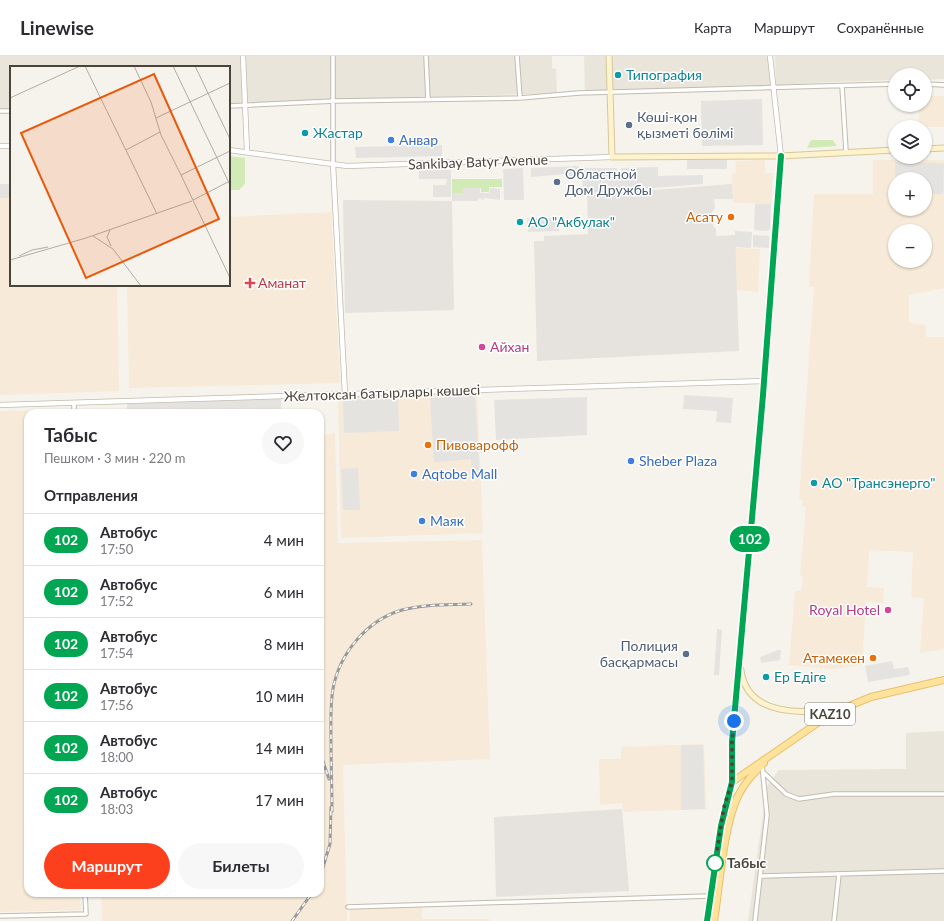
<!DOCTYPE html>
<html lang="ru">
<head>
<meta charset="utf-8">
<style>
	:root { --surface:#fff; --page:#f7f7f7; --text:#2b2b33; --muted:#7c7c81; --line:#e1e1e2; --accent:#fc3f1d }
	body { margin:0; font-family:Lato,sans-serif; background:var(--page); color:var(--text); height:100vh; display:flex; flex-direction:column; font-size:15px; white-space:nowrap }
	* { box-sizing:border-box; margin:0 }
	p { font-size:13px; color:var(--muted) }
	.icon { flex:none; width:22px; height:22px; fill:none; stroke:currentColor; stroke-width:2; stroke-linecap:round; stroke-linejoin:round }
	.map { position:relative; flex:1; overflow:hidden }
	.details { position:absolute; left:24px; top:353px; width:300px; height:488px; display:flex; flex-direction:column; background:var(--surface); border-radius:12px; box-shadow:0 1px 3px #0004 }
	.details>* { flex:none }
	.badge { padding:0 8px; border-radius:13px; font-size:14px; line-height:26px }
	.controls { position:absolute; left:888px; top:12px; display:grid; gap:8px }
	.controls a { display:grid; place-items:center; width:44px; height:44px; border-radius:50%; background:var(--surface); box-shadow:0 1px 3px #0004; font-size:20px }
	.you { position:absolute; width:20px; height:20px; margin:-10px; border:3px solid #fff; border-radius:50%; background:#1a73e8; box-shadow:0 0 0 6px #1a73e833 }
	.map>.badge { position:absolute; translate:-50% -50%; box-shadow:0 0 0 2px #fff }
	h2 { padding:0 20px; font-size:15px; line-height:36px }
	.round { display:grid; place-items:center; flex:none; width:42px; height:42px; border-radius:21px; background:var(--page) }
	.head { display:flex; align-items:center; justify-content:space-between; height:68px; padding:0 20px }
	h1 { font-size:19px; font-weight:700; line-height:30px }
	.action { display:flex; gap:8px; margin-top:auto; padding:8px 20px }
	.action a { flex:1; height:46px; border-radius:24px; background:var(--accent); color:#fff; font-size:16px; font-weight:700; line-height:46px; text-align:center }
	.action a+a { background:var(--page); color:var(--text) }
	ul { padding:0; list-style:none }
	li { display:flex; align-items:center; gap:12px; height:52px; padding:0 20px; border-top:1px solid var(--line) }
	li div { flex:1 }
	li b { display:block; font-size:15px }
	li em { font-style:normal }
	li .badge { min-width:44px; font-weight:700; text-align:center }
	header { display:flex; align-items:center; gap:24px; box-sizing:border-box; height:56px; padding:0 20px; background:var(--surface); border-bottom:1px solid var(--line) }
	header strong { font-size:19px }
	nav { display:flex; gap:22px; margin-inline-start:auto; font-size:14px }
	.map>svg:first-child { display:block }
	.residential { fill:#eae5da }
	.commercial { fill:#f7ead8; fill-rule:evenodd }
	.industrial { fill:#e6e2dd }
	.green { fill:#d2eab5 }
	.parking { fill:#e5e3e0 }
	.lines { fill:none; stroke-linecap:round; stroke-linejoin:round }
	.minor-casing { stroke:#c2bbae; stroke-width:5.5 }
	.tertiary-casing { stroke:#c2bbae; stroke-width:6 }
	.secondary-casing { stroke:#d6c79b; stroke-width:7 }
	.primary-casing { stroke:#e6c16a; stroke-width:8 }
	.minor { stroke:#fff; stroke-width:3.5 }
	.tertiary { stroke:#fff; stroke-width:4.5 }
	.secondary { stroke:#fff3cd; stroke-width:5 }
	.primary { stroke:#ffe39c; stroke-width:6 }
	.rail-casing { stroke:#9a9a9a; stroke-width:3 }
	.rail { stroke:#fff; stroke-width:1.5; stroke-dasharray:4.5; stroke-linecap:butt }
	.line-casing { stroke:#fff; stroke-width:9 }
	.line { stroke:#00a651; stroke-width:6 }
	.walk { stroke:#4b4439; stroke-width:4; stroke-dasharray:0 7.2 }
	.culture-dot { fill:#0f9aa8; stroke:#fff; stroke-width:1.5 }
	.service-dot { fill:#5c6f8a; stroke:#fff; stroke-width:1.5 }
	.shop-dot { fill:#3f7fe0; stroke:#fff; stroke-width:1.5 }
	.food-dot { fill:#e8710a; stroke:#fff; stroke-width:1.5 }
	.health-dot { fill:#e0444e; stroke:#fff; stroke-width:1.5 }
	.hotel-dot { fill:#d1479c; stroke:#fff; stroke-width:1.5 }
	.stop-dot { fill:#fff; stroke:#00a651; stroke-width:2 }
	.labels { text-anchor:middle; stroke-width:3; stroke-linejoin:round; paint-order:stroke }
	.shield { fill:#fff; stroke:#817c74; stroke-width:1 }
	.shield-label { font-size:13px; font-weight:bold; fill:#4b4439 }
	.culture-label { font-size:14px; fill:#0d838f; stroke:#fff; text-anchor:start }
	.service-label { font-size:14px; fill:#4e5e75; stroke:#fff; text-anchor:start }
	.shop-label { font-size:14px; fill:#366cbe; stroke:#fff; text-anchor:start }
	.street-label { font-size:14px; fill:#4b4439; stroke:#fff }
	.food-label { font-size:14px; fill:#c56008; stroke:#fff; text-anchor:end }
	.health-label { font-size:14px; fill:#be3a42; stroke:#fff; text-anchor:start }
	.hotel-label { font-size:14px; fill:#b23c85; stroke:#fff; text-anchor:start }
	.stop-label { font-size:14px; font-weight:bold; fill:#4b4439; stroke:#fff; text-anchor:start }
	.inset-road { fill:none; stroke:#b2ada4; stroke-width:1 }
	.view { fill:#e8590c; fill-opacity:0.15; stroke:#e8590c; stroke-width:2 }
	.inset-edge { fill:none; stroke:#4b4439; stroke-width:2 }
</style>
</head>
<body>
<header>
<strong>Linewise</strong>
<nav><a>Карта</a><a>Маршрут</a><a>Сохранённые</a></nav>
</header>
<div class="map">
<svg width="944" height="865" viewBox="0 0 944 865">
	<rect width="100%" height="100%" fill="#f6f3ec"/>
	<path class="residential" d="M0,0H552V12L556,13L557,37L427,41L229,50V11H11V55H0Z
		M584,0H770L773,32L585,37Z
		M775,0H944V23L925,24V19H895V24L831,26L776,29Z
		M944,675V865H748L767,730L779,714L906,713V677Z"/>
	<path class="commercial" d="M925,40H944V71H919V49H925Z
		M765,104V117H773L771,148L733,147L732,117H736L735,105Z
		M873,104H944V232L909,239V267L926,269V281H944V593L920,597L924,542L911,541L913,496L869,494L867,531L884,532L883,547L866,546L862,609L833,613L789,609L795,535H801L803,521L800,520L806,451L802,450L803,444L799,443L814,231H809L814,138H873ZM895,123H925V153H895ZM895,175H925V205H895Z
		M0,130H11V229H117L119,335L0,339Z
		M331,156L340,327L129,332L127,229H229V161Z
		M735,192L760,193L758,236L737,234Z
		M477,336L483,477L341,482L338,341Z
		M68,354V357H28V837H80L81,854L0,856V355Z
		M335,378L338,487L482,484L490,703L343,709L347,865H102L101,837H320V379Z
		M704,688L706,753L623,756L622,747L600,749L599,703H621V691Z
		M422,851V863H490V865H350V852Z"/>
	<path class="industrial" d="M732,128L733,143H714L715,152L712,156L713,170L716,173V180L735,179L739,295L537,305L534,185H544V180L588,178L587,139Z
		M343,144L452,145L454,254L345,257Z
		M622,753L629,835L496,841L494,761Z"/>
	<path class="green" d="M811,84H833L837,90L807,92Z
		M229,100L245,102V128L239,134H229Z
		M452,123H502V131H489V136H481V132H463V137H452Z"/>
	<path class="parking" d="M762,43L763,89L702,90L701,45Z
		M442,89V100L356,102L355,91Z
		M687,103H727V113H687Z
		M895,106L944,107L943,138H925V123H895Z
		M579,110V120H564V118L531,121V112Z
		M658,111V120L703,119V128L583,138L582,112H617V122H621V112Z
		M523,112L524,144H504L503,113Z
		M419,114H451V141H433V129H446L447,123H419Z
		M0,128H11V142H0Z
		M463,132H480V137H489L490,132L500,133V144L484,142V144L478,142V145H452V137H463Z
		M755,148H771L770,173L767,175L754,174Z
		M527,162H559V175L528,176Z
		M735,175L752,176L751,192L735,191Z
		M753,179L769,180V192L753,191Z
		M475,339L480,420H472L471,403L434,406L430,342Z
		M684,339L733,342L731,367L716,366L717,355L683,353Z
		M587,341V379L496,384L494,344Z
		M398,342L399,375L344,377L343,344Z
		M281,343V357H268L267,354L213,357H127V348Z
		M358,412L360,454H343L341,413Z
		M717,573L722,574L719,619H714Z
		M778,594H781L780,604L761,607L760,601Z
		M892,605L894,613L908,611L910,619L868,626L865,610Z
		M681,689H703L705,753L681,754Z"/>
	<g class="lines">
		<g class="minor-casing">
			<path id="minor" d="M333,0V108
				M426,0L428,44
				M517,0L520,42
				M925,28L944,29
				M842,30L846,95
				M229,50L335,45L520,42L579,37L895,28
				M0,55H11
				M74,347V357
				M764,717L786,738L799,743L834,738H944
				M760,820L944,815
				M348,851L710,840
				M0,860L86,858L85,837
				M755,865L767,759L762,709
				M834,865L839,818"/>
		</g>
		<g class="tertiary-casing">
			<path id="tertiary" d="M243,0L247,95
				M770,0L781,100
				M0,90H11
				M229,94L347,110L612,101
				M333,108L345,338
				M0,349L764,325"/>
		</g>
		<g class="secondary-casing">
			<path id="secondary" d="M609,0L612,101L781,100L895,94
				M925,93L944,92
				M741,614C747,662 807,659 843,650
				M732,729V686L764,325L781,100
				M729,758L731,739"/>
		</g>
		<g class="primary-casing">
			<path id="primary" d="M707,865L721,770L732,726L832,657L871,641L944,624
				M714,865C720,829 723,772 738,740C744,727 754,717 764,707"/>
		</g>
		<use href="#minor" class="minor"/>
		<use href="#tertiary" class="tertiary"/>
		<use href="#secondary" class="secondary"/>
		<use href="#primary" class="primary"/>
		<g class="rail-casing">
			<path id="rail" d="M320,697L329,723
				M332,755C332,731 331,708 331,685C331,668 330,650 333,633C339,598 367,564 402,554C424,548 448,549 471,548
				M320,821L330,788L331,751
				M292,865L312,837"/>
		</g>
		<use href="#rail" class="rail"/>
	</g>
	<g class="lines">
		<g class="line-casing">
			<path id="line" d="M707,865L721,770L732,726V686L763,339L781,100"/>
		</g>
		<use href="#line" class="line"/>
		<path class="walk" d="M715,807L724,751L732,726V686L734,665"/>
	</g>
	<g class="culture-dot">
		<circle cx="618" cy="19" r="4"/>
		<circle cx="305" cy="77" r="4"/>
		<circle cx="520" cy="166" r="4"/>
		<circle cx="814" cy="427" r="4"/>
		<circle cx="766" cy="621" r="4"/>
	</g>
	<g class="service-dot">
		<circle cx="629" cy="69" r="4"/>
		<circle cx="557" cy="126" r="4"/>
		<circle cx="686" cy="598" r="4"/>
	</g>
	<g class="shop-dot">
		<circle cx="391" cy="84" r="4"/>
		<circle cx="631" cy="405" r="4"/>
		<circle cx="414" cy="418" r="4"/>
		<circle cx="422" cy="465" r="4"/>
	</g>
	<g class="food-dot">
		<circle cx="731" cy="161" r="4"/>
		<circle cx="428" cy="389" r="4"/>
		<circle cx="873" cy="602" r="4"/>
	</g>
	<path class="health-dot" d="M248 221h4v4h4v4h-4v4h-4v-4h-4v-4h4z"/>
	<g class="hotel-dot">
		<circle cx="482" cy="291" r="4"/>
		<circle cx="888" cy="554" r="4"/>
	</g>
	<circle class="stop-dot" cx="715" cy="807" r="8"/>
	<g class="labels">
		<rect class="shield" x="805" y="647" width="50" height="22" rx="3"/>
		<g class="shield-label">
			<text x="830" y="663">KAZ10</text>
		</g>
		<g class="culture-label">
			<text x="626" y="24">Типография</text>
			<text x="313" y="82">Жастар</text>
			<text x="528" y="171">АО "Акбулак"</text>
			<text x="822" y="432">АО "Трансэнерго"</text>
			<text x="774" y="626">Ер Едіге</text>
		</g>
		<g class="service-label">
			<text x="637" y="66">Көші-қон<tspan x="637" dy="16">қызметі бөлімі</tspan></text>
			<text x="565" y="123">Областной<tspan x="565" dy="16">Дом Дружбы</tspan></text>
			<text x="678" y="595" text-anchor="end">Полиция<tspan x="678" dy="16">басқармасы</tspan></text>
		</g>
		<g class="shop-label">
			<text x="399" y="89">Анвар</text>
			<text x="639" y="410">Sheber Plaza</text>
			<text x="422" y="423">Aqtobe Mall</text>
			<text x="430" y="470">Маяк</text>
		</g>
		<g class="street-label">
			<text transform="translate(478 106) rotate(-2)" y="5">Sankibay Batyr Avenue</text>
			<text transform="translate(382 337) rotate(-2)" y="5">Желтоксан батырлары көшесі</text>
		</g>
		<g class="food-label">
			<text x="723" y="166">Асату</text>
			<text x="436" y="394" text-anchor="start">Пивоварофф</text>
			<text x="865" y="607">Атамекен</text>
		</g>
		<g class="health-label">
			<text x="258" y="232">Аманат</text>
		</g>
		<g class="hotel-label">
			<text x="490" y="296">Айхан</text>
			<text x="880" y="559" text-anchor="end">Royal Hotel</text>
		</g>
		<g class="stop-label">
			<text x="727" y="812">Табыс</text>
		</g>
	</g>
	<g transform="translate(10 10)">
		<rect width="220" height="220" fill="#f6f3ec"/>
		<path class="inset-road" d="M75,0L147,148M124,0L141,36L151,69L171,109M163,0L220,119M185,0L220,73M0,32L70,0M146,52L220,17M116,84L150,66M220,85L171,109L220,212M183,134L220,115M100,164L97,171L101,180M83,170L103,183L131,220M9,190L22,184L38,181M0,194L76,172L182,135"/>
		<path class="view" d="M144,8L209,153L76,212L11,67Z"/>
		<rect width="220" height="220" class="inset-edge"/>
	</g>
</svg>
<div class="controls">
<a><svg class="icon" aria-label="locate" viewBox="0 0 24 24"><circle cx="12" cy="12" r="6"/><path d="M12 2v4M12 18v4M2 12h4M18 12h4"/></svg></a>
<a><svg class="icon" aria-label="layers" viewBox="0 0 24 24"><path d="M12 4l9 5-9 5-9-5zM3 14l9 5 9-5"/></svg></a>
<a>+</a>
<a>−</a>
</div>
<div class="you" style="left:734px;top:665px"></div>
<b class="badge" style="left:750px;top:483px;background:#00a651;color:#fff">102</b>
<section class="details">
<div class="head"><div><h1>Табыс</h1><p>Пешком · 3 мин · 220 m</p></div><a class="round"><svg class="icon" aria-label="heart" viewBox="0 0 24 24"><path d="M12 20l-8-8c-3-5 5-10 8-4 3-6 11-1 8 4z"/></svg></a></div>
<h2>Отправления</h2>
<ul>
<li><span class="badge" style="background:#00a651;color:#fff">102</span><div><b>Автобус</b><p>17:50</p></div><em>4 мин</em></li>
<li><span class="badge" style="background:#00a651;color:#fff">102</span><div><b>Автобус</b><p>17:52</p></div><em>6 мин</em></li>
<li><span class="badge" style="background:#00a651;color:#fff">102</span><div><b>Автобус</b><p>17:54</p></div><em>8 мин</em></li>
<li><span class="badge" style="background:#00a651;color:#fff">102</span><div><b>Автобус</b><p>17:56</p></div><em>10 мин</em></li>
<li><span class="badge" style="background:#00a651;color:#fff">102</span><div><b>Автобус</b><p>18:00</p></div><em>14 мин</em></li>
<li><span class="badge" style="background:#00a651;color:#fff">102</span><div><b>Автобус</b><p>18:03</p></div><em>17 мин</em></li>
</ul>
<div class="action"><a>Маршрут</a><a>Билеты</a></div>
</section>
</div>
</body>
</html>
